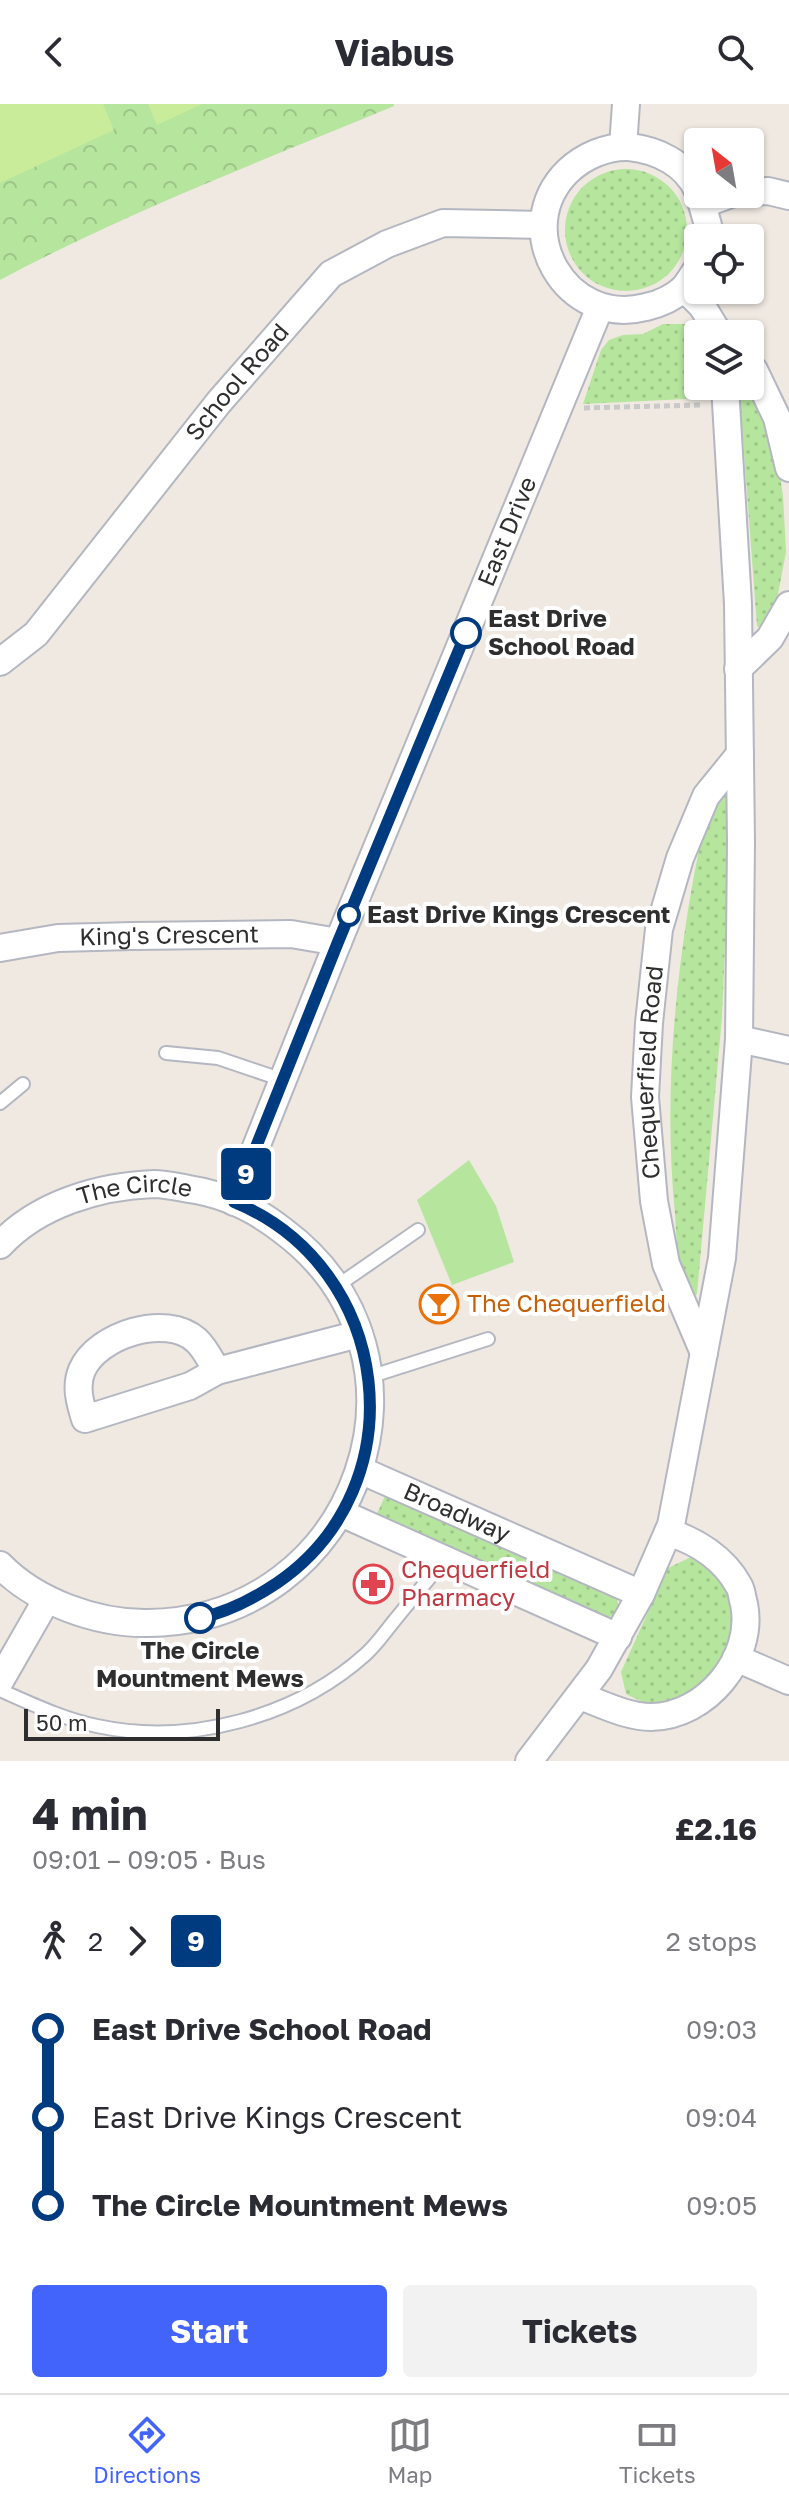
<!DOCTYPE html>
<html lang="en">
<head>
<meta charset="utf-8">
<style>
	:root { --surface:#fff; --page:#f2f2f3; --text:#2b2b33; --muted:#7c7c81; --line:#e1e1e2; --accent:#4264fb }
	body { margin:0; font-family:"Golos Text",sans-serif; background:var(--page); color:var(--text); height:100vh; display:flex; flex-direction:column; font-size:30px; white-space:nowrap }
	* { box-sizing:border-box; margin:0 }
	p { font-size:26px; color:var(--muted) }
	.icon { flex:none; width:44px; height:44px; fill:none; stroke:currentColor; stroke-width:2; stroke-linecap:round; stroke-linejoin:round }
	.map { position:relative; height:1657px; overflow:hidden }
	.side { display:flex; flex-direction:column; background:var(--surface); flex:1 }
	.side>* { flex:none }
	.badge { padding:0 16px; border-radius:6px; font-size:28px; line-height:52px }
	.needle { width:52px; rotate:329deg }
	.fabs { position:absolute; left:684px; top:24px; display:grid; gap:16px }
	.fabs a { display:grid; place-items:center; width:80px; height:80px; border-radius:8px; background:var(--surface); box-shadow:0 2px 6px #0004; font-size:40px }
	.scale { position:absolute; left:24px; bottom:20px; width:196px; box-sizing:border-box; padding-left:8px; border:4px solid #2e2e2e; border-top:0; font-size:22px; line-height:28px; white-space:nowrap; color:#2e2e2e; -webkit-text-stroke:6px #fff; paint-order:stroke }
	.map>.badge { position:absolute; translate:-50% -50%; box-shadow:0 0 0 4px #fff }
	.legs { display:flex; align-items:center; gap:12px; height:88px; padding:0 32px; font-size:26px }
	.legs p { margin-inline-start:auto }
	.overview { display:flex; align-items:center; justify-content:space-between; height:136px; padding:0 32px }
	h1 { font-size:44px; font-weight:700; line-height:60px }
	.cta { display:flex; gap:16px; margin-top:auto; padding:16px 32px }
	.cta a { flex:1; height:92px; border-radius:8px; background:var(--accent); color:#fff; font-size:32px; font-weight:700; line-height:92px; text-align:center }
	.cta a+a { background:var(--page); color:var(--text) }
	ul { padding:0 32px; list-style:none }
	li { display:flex; align-items:center; gap:28px; height:88px; font-size:30px }
	li i { display:grid; place-items:center; width:12px; height:100%; margin:0 10px; background:currentColor }
	li i::after { content:''; width:20px; height:20px; margin:-10px; border:6px solid; border-radius:50%; background:var(--surface) }
	li p { margin-inline-start:auto }
	li:first-child i { background:linear-gradient(#0000 50%,currentColor 0) }
	li:last-child i { background:linear-gradient(currentColor 50%,#0000 0) }
	header { display:flex; justify-content:space-between; align-items:center; height:104px; padding:0 32px; background:var(--surface); font-size:36px; font-weight:700 }
	.dock { display:flex; justify-content:space-around; align-items:center; height:112px; border-top:2px solid var(--line); background:var(--surface); font-size:22px; color:var(--muted) }
	.dock a { display:grid; justify-items:center; gap:4px }
	.dock .on { color:var(--accent) }
	.map>svg:first-child { display:block }
	.grass { fill:url(#grass-dots) }
	.park { fill:url(#park-crowns) }
	.garden { fill:#b6e59e }
	.pitch { fill:#c9ec9a }
	.lines { fill:none; stroke-linecap:round; stroke-linejoin:round }
	.lane-casing { stroke:#b4b7c1; stroke-width:16 }
	.street-casing { stroke:#b4b7c1; stroke-width:30 }
	.path { stroke:#c9c9c9; stroke-width:5; stroke-dasharray:6 4; stroke-linecap:butt }
	.lane { stroke:#fff; stroke-width:12 }
	.street { stroke:#fff; stroke-width:26 }
	.line-1-casing { stroke:#fff; stroke-width:18 }
	.line-1 { stroke:#003b80; stroke-width:12 }
	.stop-1-dot { fill:#fff; stroke:#003b80; stroke-width:4 }
	.labels { text-anchor:middle; stroke-width:8; stroke-linejoin:round; paint-order:stroke }
	.street-label { font-size:24px; fill:#2e2e2e; stroke:#fff }
	.stop-label { font-size:24px; font-weight:bold; fill:#2e2e2e; stroke:#fff; text-anchor:start }
	.food-label { font-size:24px; fill:#c56008; stroke:#fff; text-anchor:start }
	.health-label { font-size:24px; fill:#be3a42; stroke:#fff; text-anchor:start }
</style>
</head>
<body>
<header><svg class="icon" aria-label="back" viewBox="0 0 24 24"><path d="M15 5l-7 7 7 7"/></svg>Viabus<svg class="icon" aria-label="search" viewBox="0 0 24 24"><circle cx="10" cy="10" r="6"/><path d="M15 15l6 6"/></svg></header>
<div class="map">
<svg width="789" height="1657" viewBox="0 0 789 1657">
	<defs>
		<pattern id="grass-dots" width="8" height="8" patternUnits="userSpaceOnUse" patternTransform="scale(2)"><rect width="8" height="8" fill="#b6e59e"/><path d="M2 2h.1M6 6h.1" fill="none" stroke="#9dc588" stroke-width="1.8" stroke-linecap="round"/></pattern>
		<pattern id="park-crowns" width="20" height="18" patternUnits="userSpaceOnUse" patternTransform="scale(2)"><rect width="20" height="18" fill="#b6e59e"/><path d="M2 6a3 3 0 1 1 6 0M12 15a3 3 0 1 1 6 0" fill="none" stroke="#9dc588"/></pattern>
	</defs>
	<rect width="100%" height="100%" fill="#efe9e1"/>
	<path class="grass" d="M565 126a61 61 0 1 1 122 0a61 61 0 1 1-122 0Z
		M663,220H685L699,230L698,282H705L706,294L583,300L601,246L609,236L623,231L643,230Z
		M739,282H750L772,317L783,392L786,448L778,490L766,523L760,524L757,522Z
		M732,675L722,913L697,1190L693,1193C676,1171 677,1137 675,1110C665,1008 672,908 688,806C694,774 700,728 714,699C718,691 726,683 732,675Z
		M385,1392L610,1488L617,1494L619,1506L616,1511L606,1514L376,1412Z
		M689,1454C693,1454 698,1453 702,1455C732,1464 740,1531 727,1556C723,1562 714,1568 709,1573C679,1599 665,1611 626,1590L621,1568L668,1464Z"/>
	<path class="park" d="M0,0H394V2C262,57 127,108 0,176Z"/>
	<path class="garden" d="M469,1056L496,1102L514,1158L452,1181L417,1096Z"/>
	<path class="pitch" d="M0,0H103L114,26L0,79Z
		M148,0H202L157,21Z"/>
	<g class="lines">
		<g class="lane-casing">
			<path id="lane" d="M166,949L218,954L283,976
				M0,999L23,980
				M337,1182L418,1126
				M369,1273L488,1235
				M0,1586C32,1600 63,1615 97,1622C190,1642 296,1613 366,1550C377,1540 385,1528 394,1517C411,1496 428,1476 445,1455"/>
		</g>
		<g class="street-casing">
			<g id="street">
				<path d="M623,43L626,0"/>
				<path d="M698,87C686,60 658,46 629,43C607,42 584,52 568,67C509,125 566,224 646,203C660,200 673,194 684,184C689,178 693,170 698,164"/>
				<path d="M750,88L768,87L789,92"/>
				<path d="M699,90L708,121L707,134"/>
				<path d="M704,100L731,90"/>
				<path d="M684,184L702,202L719,230"/>
				<path d="M750,262L754,266L777,314L789,364"/>
				<path id="s1" d="M0,558L36,530L219,298L331,170L387,140L443,119L543,121"/>
				<path d="M738,565L770,534L789,501"/>
				<path id="s2" d="M0,844L58,834L133,832L291,830L338,838"/>
				<path d="M739,935L789,946"/>
				<path id="s3" d="M234,1098L338,838L600,203"/>
				<path id="s4" d="M0,1141C38,1100 99,1082 154,1080C165,1080 178,1083 189,1085C224,1090 255,1105 282,1126C452,1252 359,1517 148,1519C97,1520 36,1498 0,1461"/>
				<path id="s5" d="M704,1249L666,1160L654,1097L645,993L649,919L659,825L680,754L706,692L740,650"/>
				<path d="M217,1267C211,1257 205,1244 196,1236C166,1209 97,1231 82,1266C75,1282 80,1299 85,1315L190,1282L217,1267L359,1230"/>
				<path id="s6" d="M360,1366L641,1490"/>
				<path d="M341,1409L618,1533"/>
				<path d="M736,1554L789,1577"/>
				<path d="M0,1577L47,1495"/>
				<path d="M580,1592C602,1600 627,1613 651,1613C706,1613 755,1553 744,1500C742,1494 742,1487 739,1482C724,1454 696,1437 668,1428"/>
				<path d="M529,1657L599,1565L641,1490L671,1421L722,1154L739,935L741,737L738,500L725,282"/>
			</g>
		</g>
		<path class="path" d="M584,304L702,301"/>
		<use href="#lane" class="lane"/>
		<use href="#street" class="street"/>
	</g>
	<g class="lines">
		<g class="line-1-casing">
			<path id="line-1" d="M200,1514C228,1508 253,1495 277,1479C419,1382 393,1163 234,1098L338,838L466,529"/>
		</g>
		<use href="#line-1" class="line-1"/>
	</g>
	<defs>
		<g id="bar-ring" transform="scale(2)"><circle r="9.5" fill="#fff" stroke="#e8710a" stroke-width="1.5"/><path d="M-6-5H6L.8 .8V4.5H3.5V6h-7V4.5H-.8V.8Z" fill="#e8710a"/></g>
		<g id="pharmacy-ring" transform="scale(2)"><circle r="9.5" fill="#fff" stroke="#e0444e" stroke-width="1.5"/><path d="M-2-6h4v4h4v4h-4v4h-4v-4h-4v-4h4Z" fill="#e0444e"/></g>
	</defs>
	<g fill-rule="evenodd">
		<use href="#bar-ring" x="439" y="1200"/>
		<use href="#pharmacy-ring" x="373" y="1480"/>
	</g>
	<g class="stop-1-dot">
		<circle cx="466" cy="529" r="14"/>
		<circle cx="349" cy="811" r="10"/>
		<circle cx="200" cy="1514" r="14"/>
	</g>
	<g class="labels">
		<g class="street-label">
			<text dy="8" stroke="none"><textPath href="#s1" startOffset="368">School Road</textPath></text>
			<text dy="8" stroke="none"><textPath href="#s3" startOffset="724">East Drive</textPath></text>
			<text dy="8" stroke="none"><textPath href="#s2" startOffset="170">King's Crescent</textPath></text>
			<text dy="8" stroke="none"><textPath href="#s5" startOffset="290">Chequerfield Road</textPath></text>
			<text dy="8" stroke="none"><textPath href="#s4" startOffset="150">The Circle</textPath></text>
			<text dy="8" stroke="none"><textPath href="#s6" startOffset="106">Broadway</textPath></text>
		</g>
		<g class="stop-label">
			<text x="488" y="523">East Drive<tspan x="488" dy="28">School Road</tspan></text>
			<text x="367" y="819">East Drive Kings Crescent</text>
			<text x="200" y="1555" text-anchor="middle">The Circle<tspan x="200" dy="28">Mountment Mews</tspan></text>
		</g>
		<g class="food-label">
			<text x="467" y="1208">The Chequerfield</text>
		</g>
		<g class="health-label">
			<text x="401" y="1474">Chequerfield<tspan x="401" dy="28">Pharmacy</tspan></text>
		</g>
	</g>
</svg>
<div class="fabs">
<a><svg class="needle" viewBox="-14 -14 28 28"><path d="M0-13l5 13h-10z" fill="#e53935"/><path d="M0 13l5-13h-10z" fill="#7c7c81"/></svg></a>
<a><svg class="icon" aria-label="locate" viewBox="0 0 24 24"><circle cx="12" cy="12" r="6"/><path d="M12 2v4M12 18v4M2 12h4M18 12h4"/></svg></a>
<a><svg class="icon" aria-label="layers" viewBox="0 0 24 24"><path d="M12 4l9 5-9 5-9-5zM3 14l9 5 9-5"/></svg></a>
</div>
<div class="scale">50 m</div>
<b class="badge" style="left:246px;top:1070px;background:#003b80;color:#fff">9</b>
</div>
<section class="side">
<div class="overview"><div><h1>4 min</h1><p>09:01 – 09:05 · Bus</p></div><b>£2.16</b></div>
<div class="legs"><svg class="icon" aria-label="walk" viewBox="0 0 24 24"><circle cx="13" cy="4" r="2"/><path d="M13 8l-2 6 4 7M11 14l-3 7M7 12l3-4h3l4 4"/></svg>2<svg class="icon" aria-label="forward" viewBox="0 0 24 24"><path d="M9 5l7 7-7 7"/></svg><b class="badge" style="background:#003b80;color:#fff">9</b><p>2 stops</p></div>
<ul>
<li><i style="color:#003b80"></i><b>East Drive School Road</b><p>09:03</p></li>
<li><i style="color:#003b80"></i><span>East Drive Kings Crescent</span><p>09:04</p></li>
<li><i style="color:#003b80"></i><b>The Circle Mountment Mews</b><p>09:05</p></li>
</ul>
<div class="cta"><a>Start</a><a>Tickets</a></div>
</section>
<nav class="dock">
<a class="on"><svg class="icon" aria-label="directions" viewBox="0 0 24 24"><path d="M12 3l9 9-9 9-9-9zM9 14v-3h6M13 9l2 2-2 2"/></svg>Directions</a>
<a><svg class="icon" aria-label="map" viewBox="0 0 24 24"><path d="M3 6l6-2 6 2 6-2v14l-6 2-6-2-6 2zM9 4v14M15 6v14"/></svg>Map</a>
<a><svg class="icon" aria-label="tickets" viewBox="0 0 24 24"><path d="M3 7h18v10H3zM15 7v10"/></svg>Tickets</a>
</nav>
</body>
</html>
